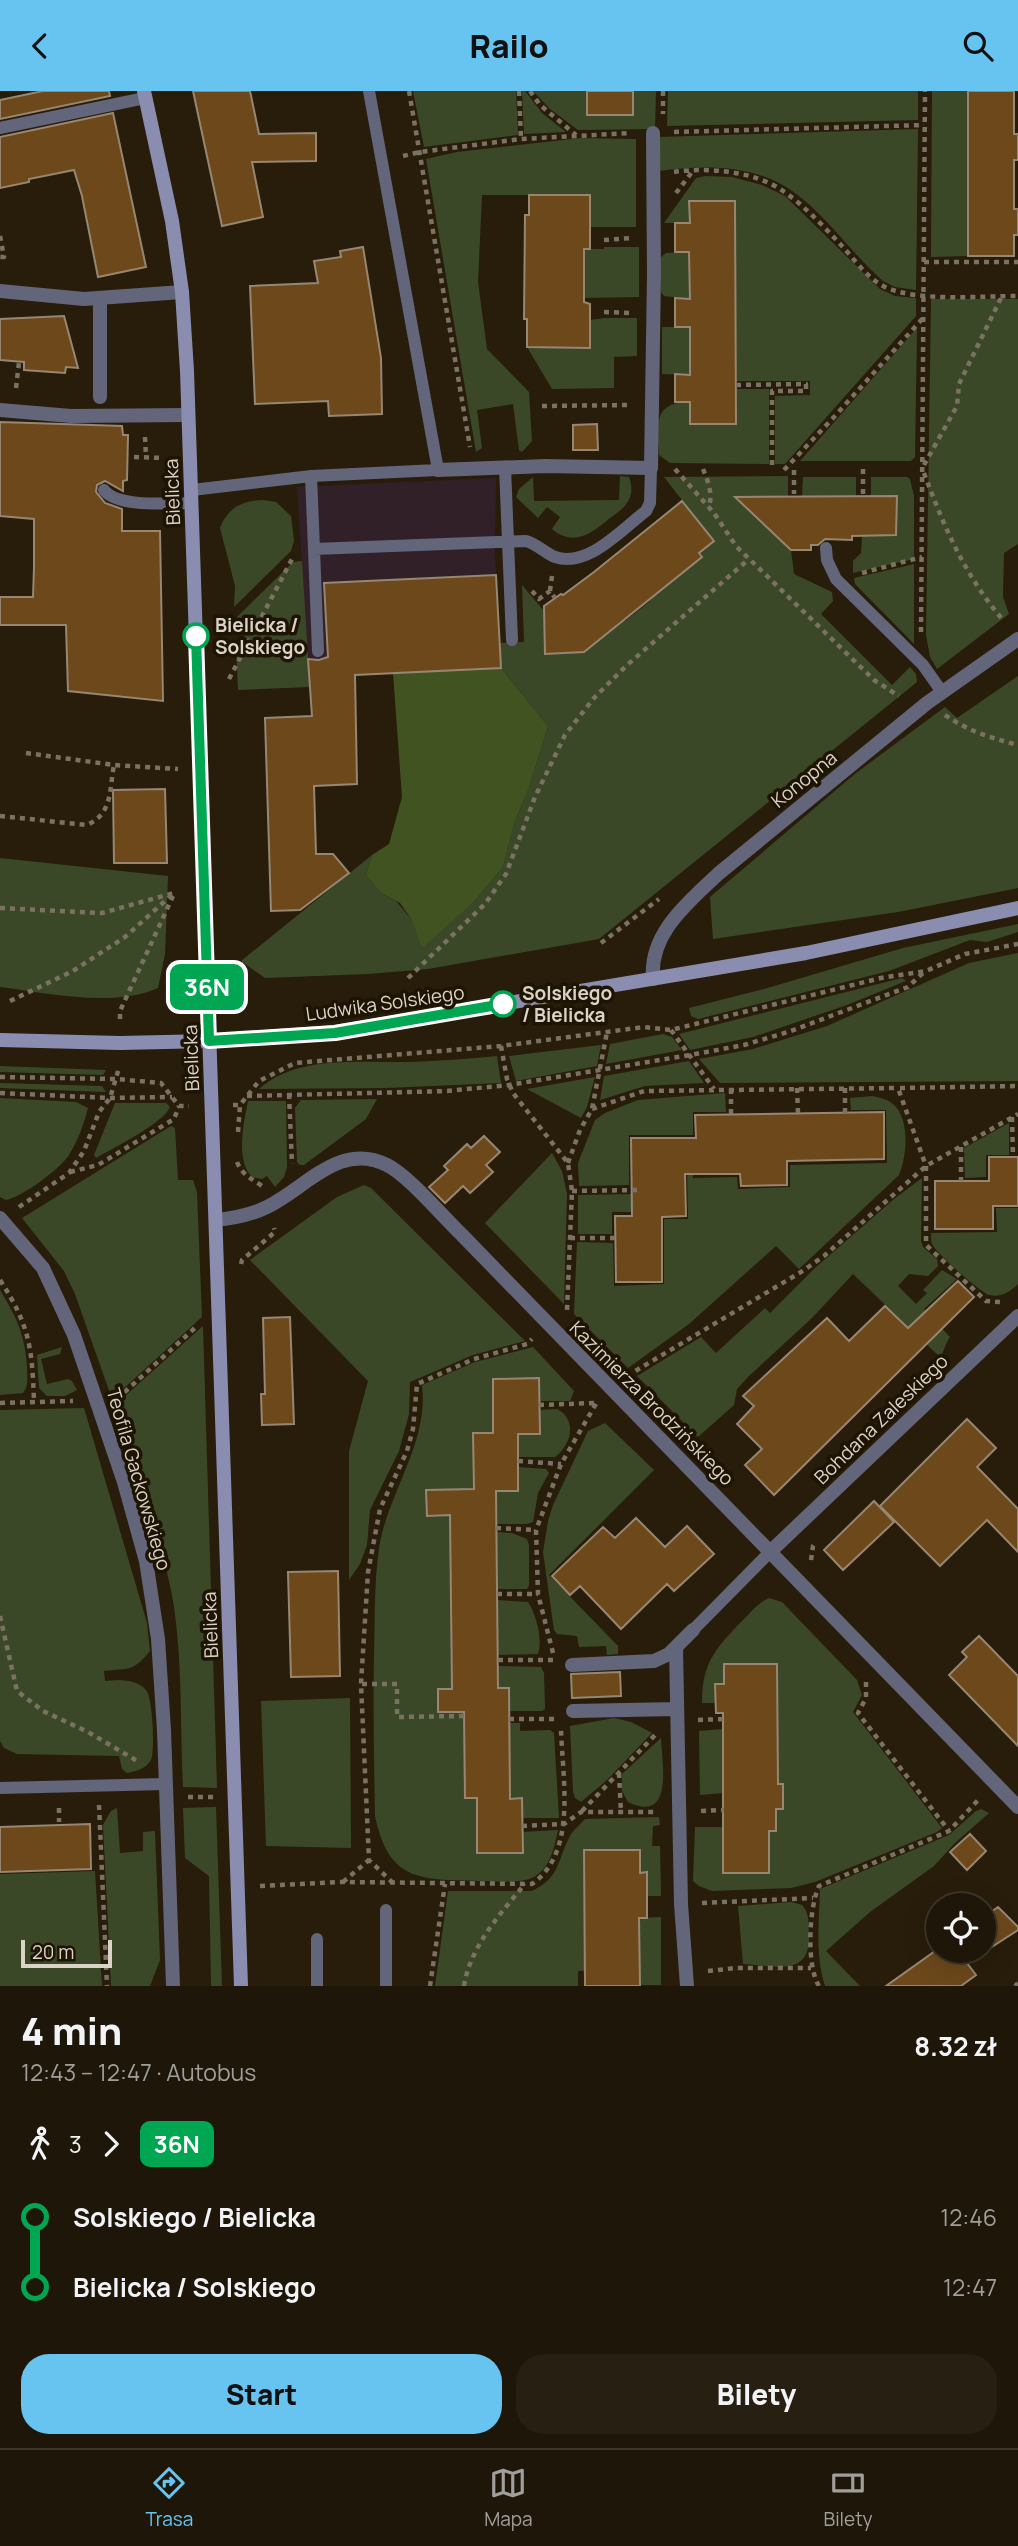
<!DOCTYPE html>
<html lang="pl">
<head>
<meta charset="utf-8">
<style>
	:root { --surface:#1e1608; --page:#261f12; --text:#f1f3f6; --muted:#a19f9c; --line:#3c3529; --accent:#67c4f0 }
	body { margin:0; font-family:Manrope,sans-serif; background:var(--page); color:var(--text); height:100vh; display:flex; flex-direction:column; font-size:26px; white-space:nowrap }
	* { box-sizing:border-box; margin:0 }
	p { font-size:23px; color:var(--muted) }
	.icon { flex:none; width:38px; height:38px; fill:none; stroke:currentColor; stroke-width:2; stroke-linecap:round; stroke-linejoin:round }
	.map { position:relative; height:1895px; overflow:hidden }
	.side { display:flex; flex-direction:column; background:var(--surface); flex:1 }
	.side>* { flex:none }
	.badge { padding:0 14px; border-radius:10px; font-size:24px; line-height:46px }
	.controls { position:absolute; left:926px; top:1802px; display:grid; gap:14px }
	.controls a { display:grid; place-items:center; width:70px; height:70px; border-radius:50%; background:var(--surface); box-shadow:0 7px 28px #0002,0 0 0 2px var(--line); font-size:35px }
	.scale { position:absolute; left:21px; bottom:18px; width:91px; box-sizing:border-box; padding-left:7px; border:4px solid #dbd3c8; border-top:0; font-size:19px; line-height:24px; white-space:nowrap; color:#dbd3c8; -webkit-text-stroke:5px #1e1403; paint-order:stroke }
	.map>.badge { position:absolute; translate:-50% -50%; box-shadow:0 0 0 4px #fff }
	.legs { display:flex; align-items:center; gap:10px; height:77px; padding:0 21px; font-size:23px }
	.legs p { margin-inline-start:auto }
	.headline { display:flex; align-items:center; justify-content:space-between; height:119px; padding:0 21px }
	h1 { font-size:38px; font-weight:800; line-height:52px }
	.cta { display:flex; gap:14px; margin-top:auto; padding:14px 21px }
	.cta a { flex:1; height:80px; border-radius:28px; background:var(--accent); color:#111; font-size:28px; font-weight:800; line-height:80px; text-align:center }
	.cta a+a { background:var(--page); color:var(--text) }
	ul { padding:0 21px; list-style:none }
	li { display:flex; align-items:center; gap:24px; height:70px; font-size:26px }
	li i { display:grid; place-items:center; width:10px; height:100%; margin:0 9px; background:currentColor }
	li i::after { content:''; width:18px; height:18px; margin:-9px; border:5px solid; border-radius:50%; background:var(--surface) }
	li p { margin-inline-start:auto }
	li:first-child i { background:linear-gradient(#0000 50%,currentColor 0) }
	li:last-child i { background:linear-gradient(currentColor 50%,#0000 0) }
	header { display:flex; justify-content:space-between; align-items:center; height:91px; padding:0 21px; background:var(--accent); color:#111; font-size:32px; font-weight:800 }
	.menu { display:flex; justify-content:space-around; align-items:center; height:98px; border-top:2px solid var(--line); background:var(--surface); font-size:19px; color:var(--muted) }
	.menu a { display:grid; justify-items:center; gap:4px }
	.menu .on { color:var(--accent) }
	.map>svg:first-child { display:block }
	.commercial { fill:#322028 }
	.green { fill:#3b4828 }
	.forest { fill:#415321 }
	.building { fill:#6c481b; stroke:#978672; stroke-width:2 }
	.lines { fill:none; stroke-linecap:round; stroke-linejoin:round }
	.path { stroke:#7b7263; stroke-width:4.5; stroke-dasharray:5 5; stroke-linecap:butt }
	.lane { stroke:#63657b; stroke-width:12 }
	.street { stroke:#63657b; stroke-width:14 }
	.secondary { stroke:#8a8db0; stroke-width:14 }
	.line-1-casing { stroke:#fff; stroke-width:16 }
	.line-1 { stroke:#00a651; stroke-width:10 }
	.stop-1-dot { fill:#fff; stroke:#00a651; stroke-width:3.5 }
	.labels { text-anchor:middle; stroke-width:7; stroke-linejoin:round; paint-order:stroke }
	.street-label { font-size:19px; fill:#dbd3c8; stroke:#1e1403 }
	.stop-label { font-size:19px; font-weight:bold; fill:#dbd3c8; stroke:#1e1403; text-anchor:start }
</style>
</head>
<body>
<header><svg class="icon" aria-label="back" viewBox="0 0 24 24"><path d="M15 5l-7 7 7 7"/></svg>Railo<svg class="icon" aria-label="search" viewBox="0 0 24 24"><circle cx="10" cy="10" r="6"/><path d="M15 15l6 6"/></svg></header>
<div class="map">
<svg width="1018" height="1895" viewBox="0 0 1018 1895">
	<rect width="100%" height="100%" fill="#281d0a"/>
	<path class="commercial" d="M496,387L495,460L501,577L309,587L297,396Z"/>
	<path class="green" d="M413,0H516L518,44L424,56Z
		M522,0H525L542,22L566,41L524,43Z
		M533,0H587L633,24V0H656L655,38L578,39L550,18Z
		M668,0H918V29L667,35Z
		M932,0H968V165L931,166Z
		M918,38L916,199L895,196L883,190C852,163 828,126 795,102C756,73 705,74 659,80V46Z
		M580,47L636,48V136H590V104H482L478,191L487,258L529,301L532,350L522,361L519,359L513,313L477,319L482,357L476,361L426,68L457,61Z
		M705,85L732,86L762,94L785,105L880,198L895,205L916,207V225L785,373H775V305L810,304V290H735L689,111L690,132H664L696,87Z
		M604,156H639V206L581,207L584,158H604Z
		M689,161L690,208L664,205L661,201V166L666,162Z
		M931,208H1018V453L1004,462L1003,506L1009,523L937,578L930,566L926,544Z
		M604,227H637V265L614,266V297L552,298L527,256L589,257L590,229Z
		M662,236H690V284L662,283Z
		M917,237L915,366L911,370H800Z
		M736,298H769V373L670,372L659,364C658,334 652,311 690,311L691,333H735Z
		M620,385L629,386C631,391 632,397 631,402C629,414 619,421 610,427C591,443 574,456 552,438L560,426L547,416L538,427L516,406L519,398L533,386L534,410L619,409Z
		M788,385V405L749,406V419L773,443H782V451L791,459L794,483L832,501L833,510L821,523L892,594L910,576L916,583L917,591L599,848L428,878L368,883L265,887L241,870L372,764L366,784L381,802L396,810L411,828L422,856L472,813L503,776L515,730L529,697L548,635L501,577L500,552L524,551L522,494L544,520L545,562L584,561L611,540L608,535L621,526L625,530L650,510L647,505L676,487L702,467L699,462L714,450L664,386Z
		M803,386H856V406H802Z
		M871,386H907L910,388L914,405V468L853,482V470L861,462L862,445L896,444L897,405H871Z
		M263,409L276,411L291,425L294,450L291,460L234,516L235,495L220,437C228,417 241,410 263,409Z
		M302,470L310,596L238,599L236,556L244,555V527H236L293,471Z
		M914,473V553L855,493L854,487Z
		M1018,585V797L898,821L713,848L710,806L856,682L945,616L957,627Z
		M0,767L168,785L165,863L158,897C114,917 47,902 0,896Z
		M1018,833V841L987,851L970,849L889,880L698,928L691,925L689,917L764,898L903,857Z
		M1018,862V990L720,992L699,968L753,958L827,935L969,872Z
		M902,887L906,890L847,914L753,946L690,959L679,943Z
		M663,943L672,946L682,959L606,973L610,953Z
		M601,954L597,975L516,990L509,965Z
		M497,965L501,992L386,997L259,998C298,963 361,972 410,971C439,970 468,968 497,965Z
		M689,970L704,992L645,995L600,1009L604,985Z
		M0,975L106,979L103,984L0,981Z
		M595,986L587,1016L581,1027L527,998Z
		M0,992L102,995L106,1001L0,997Z
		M725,1002L726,1021H693V1044H629V1094L579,1095L578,1072L595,1029L605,1022L638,1009Z
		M873,1005C880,1007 888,1008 894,1014C910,1029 907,1065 899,1084L799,1178L776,1155L689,1233L628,1277L574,1223L577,1151L613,1152L614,1195L664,1193V1128H688L687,1073H692L693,1087L737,1086L738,1098L790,1096V1074L887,1072L886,1019H851L850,1007Z
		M0,1007L76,1011L88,1017C84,1032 78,1050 69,1064C60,1078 22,1106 6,1109L0,1106Z
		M377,1008L366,1028L304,1074H300L297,1071L295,1017L301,1009Z
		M248,1010H286L287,1076L284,1086L275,1096L267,1085L262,1088L252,1086C235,1069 244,1031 248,1010Z
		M115,1012H166L170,1016C164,1032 113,1057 96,1067L94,1064Z
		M1009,1032V1064H986V1086L965,1087L964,1057Z
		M171,1035L175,1037L178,1089H193L197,1101L202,1226L112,1308L75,1203L64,1180L22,1127Z
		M552,1062L562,1080L567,1103L564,1213L485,1132Z
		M922,1087L921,1150L923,1156L937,1168L938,1175L928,1185L909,1183L898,1195L916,1213L927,1202L923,1199L942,1179L957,1188L924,1218L950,1246C945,1253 945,1259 940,1266L853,1183L812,1227L749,1285L737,1298L734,1314L698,1346L637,1285L701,1246L716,1262L765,1217L770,1222L815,1177L894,1108Z
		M364,1094L371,1097L525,1250L473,1264L410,1291L409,1323L399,1360L370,1419L367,1454L360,1473L349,1489V1360L368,1290L250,1169L337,1106Z
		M636,1103V1121H612V1143H578V1104Z
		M996,1117H1018V1193C1010,1201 1001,1207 989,1204C980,1201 936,1162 932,1153C931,1149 931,1145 931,1142L997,1141Z
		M0,1199C17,1227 25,1244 27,1276C27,1286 29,1294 23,1302L0,1304Z
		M203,1235L217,1697L183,1696C180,1634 183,1559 171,1499C158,1437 134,1375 114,1315Z
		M62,1256L60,1263L41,1268L47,1293L68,1288L72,1290L77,1299L65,1305H47L39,1297L37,1264Z
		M533,1256L574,1300L570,1310H539L493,1342H474V1398L426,1399L427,1424H450L452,1598H438V1621H464L465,1707H477V1762H522V1741L558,1739C554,1757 551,1776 534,1786C520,1793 495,1790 480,1790C421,1788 389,1792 375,1725C374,1671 373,1618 374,1564C375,1528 374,1493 379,1457C388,1401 429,1352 422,1294L475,1271Z
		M84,1317L147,1532L150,1560C133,1581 129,1577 104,1580L105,1590C118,1589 136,1587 146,1599C153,1607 155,1660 151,1669C146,1678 136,1680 127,1682L122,1678L119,1665L17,1663L4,1657L0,1650V1319Z
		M557,1318C578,1329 571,1354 555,1366H518L517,1343H539V1319Z
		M605,1332L654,1379L549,1484L618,1555V1563L607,1564L606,1555L579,1556L577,1545L557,1543L554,1539L543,1461L548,1430L553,1414L588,1340Z
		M518,1376L546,1378L549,1382L538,1402L533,1431L527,1433H496V1400H518Z
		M496,1441L512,1442L527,1448L529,1454V1494L527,1498H497Z
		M769,1507L782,1511L857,1589L862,1604L853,1621L942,1737L937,1741L815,1791L791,1797L712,1800L699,1795L693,1790L695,1736H724V1782H768L769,1740L776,1739V1718H783L771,1693L778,1652L777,1573H724V1593L716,1612H702C702,1571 716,1557 743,1529C751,1521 758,1512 769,1507Z
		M497,1509L528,1511C536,1523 543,1549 538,1563L498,1564Z
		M498,1575L541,1576L544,1582L545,1618L542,1620H509L499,1597Z
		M350,1607L351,1757L266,1755L261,1610Z
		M614,1627L631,1631L652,1642L607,1689L581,1711L575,1707L573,1700L570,1635Z
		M509,1632H520V1640L550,1639L554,1642L559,1727H522V1707L510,1708Z
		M723,1638L724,1702L700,1704L699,1640Z
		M661,1647C662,1673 674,1733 628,1711L622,1700V1683Z
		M216,1716L222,1895H211L209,1785L185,1767L183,1717Z
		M117,1717L120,1762L143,1760V1741L155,1740L160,1869L150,1895H111L103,1734L111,1720Z
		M981,1718L989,1722L955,1752L934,1775L870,1821L826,1860L860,1895H825C815,1863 819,1831 820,1798L949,1744L976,1720Z
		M659,1726L660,1734L653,1735L652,1755H660L661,1805H647L646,1781L640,1782V1759L584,1760L585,1843L592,1879L578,1880V1895H435L448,1800H532C561,1786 557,1769 570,1745C573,1739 580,1734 585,1728Z
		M95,1780L102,1895H0V1783Z
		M791,1811L802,1814C810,1822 808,1833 809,1845C810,1887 773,1874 743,1873L738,1815Z
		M661,1826V1894H640L639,1827Z"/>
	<path class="forest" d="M501,577L548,635L529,697L515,730L503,776L472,813L422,857L411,828L400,812L381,802L366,784L372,764L389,753L402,706L393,582Z"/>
	<path class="building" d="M43,0H109L110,5L0,28V9Z
		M193,0H250L259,43L316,42V70L252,71L263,126L222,135Z
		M587,0H633V24H587Z
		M968,0H1014V43H1018V69H1014V118H1018V144H1014V165H968Z
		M113,22L146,176L98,186L82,105L74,79L29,88V91L0,97V46Z
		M529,104H590V158H584V211L590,213V257L527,256V228H524L525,124H529Z
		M689,110H735L736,333H690V311H675V283L690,284V236H675V207L690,208L689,161H675V132H690Z
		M363,156L381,267L382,323L329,325L328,310L255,313L250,195L318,192L314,170L341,166L340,160Z
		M64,225L78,277L66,276L65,282L24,279V271L0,269V228Z
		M0,331L122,335L123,344H128L127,389L123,390V400L105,390L97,394L96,401L105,412L122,418V440H160L163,610L68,600L66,534H0V506H33L34,476V428L0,425Z
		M597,333L598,359H573V334Z
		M897,405L896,444L852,445V449L825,448L818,454H811V459H791L735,406Z
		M682,410L714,450L699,462L702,466L584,561L545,563L544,515L561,503L563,504L594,481Z
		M496,484L501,577L355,584L357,693L314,695L316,763H333L349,782L300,819L271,820L265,627L312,625L308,568L319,569L328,566L324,492Z
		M165,698L167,772H114L113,699Z
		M884,1021V1068L787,1070V1094L741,1095L740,1083H685L686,1125L662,1126V1191H616L615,1125H632L631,1047H696L695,1024Z
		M484,1045L500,1061L486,1074L493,1081L470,1102L463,1095L445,1112L429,1096L448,1079L444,1075L467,1053L471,1057Z
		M989,1066H1018V1115H993V1138H935V1090H989Z
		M958,1190L974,1206L774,1404L745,1374L762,1358L737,1333L754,1315L743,1305L827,1227L849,1250L885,1215L908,1237Z
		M290,1226L294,1333L262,1334L261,1303H265L263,1227Z
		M539,1287L540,1343H518V1400H496L498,1597H509L510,1708L522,1707L523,1762H477V1707H465L464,1621H438V1598H452L450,1424L427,1425L426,1399L474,1398L473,1342H493V1288Z
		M967,1328L996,1357L977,1376L1018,1418V1461L987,1429L940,1475L880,1415Z
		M874,1410L894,1431L843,1479L824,1459Z
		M636,1427L665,1456L687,1435L714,1463L674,1500L667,1493L621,1538L580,1495L570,1504L552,1485L603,1436L615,1447Z
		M338,1480L340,1585L291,1586L288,1481Z
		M979,1545L1018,1585V1655L949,1584L967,1566L962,1561Z
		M724,1573H777L778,1693H783V1718H776V1740H769V1782H723V1622H716L715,1593H724Z
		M620,1581L621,1605L572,1607L571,1583Z
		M90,1733L91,1778L0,1781V1736Z
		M970,1743L986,1760L967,1779L950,1761Z
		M584,1759H640V1782L647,1781V1827H639L640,1895H585Z
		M998,1816L1018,1836V1839L967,1872L976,1884L961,1895H886L938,1858V1860H984V1826Z"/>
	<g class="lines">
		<path class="path" d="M409,0L470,356
			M519,0L521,48
			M530,0L540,14L576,44
			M663,0V23
			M674,41L924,34
			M403,65L420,61L521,48L631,42
			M674,81C707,76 755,80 783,100C805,115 824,136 842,155C855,169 867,187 885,196C916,211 982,205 1018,205
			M676,102L692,81
			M0,145L4,166H0
			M604,149L632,147
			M924,171H1018
			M604,221L632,222
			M736,294L806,293V300H772V379
			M16,297L19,271
			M542,315L632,314
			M145,346L146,366
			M134,366L164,367
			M924,374L957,315L959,293L1002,205
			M675,378L714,422L736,455L874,589L899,605
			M703,378C708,390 713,403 709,415
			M784,379L834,326L924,226
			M794,379V403
			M924,382C944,436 966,487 1004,530
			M863,403V378
			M862,482L922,466
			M552,485L550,500L555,507
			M532,500L539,508L550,500
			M921,541L925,0
			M229,588L292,468
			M945,624C968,640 991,647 1018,654
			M26,662L114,674L178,678
			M0,725L87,734C113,722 109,700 114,674
			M0,817L102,822L174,802
			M601,852L659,808
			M408,887L485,813L506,783L535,706L565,644L594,607L626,575L749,468
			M10,910L73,880L125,846L175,801
			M120,928V920L173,805
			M671,939L714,998
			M501,955L507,988L513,1002L568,1072L572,1100L567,1219
			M0,986L116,988L161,992L179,1015H189
			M797,997L798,1022
			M845,997V1022
			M731,998V1023
			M0,1002L110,1007L172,1006
			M289,1003L292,1073
			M247,1005L447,1000L509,994L690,964L744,954L788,941L908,896L925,880
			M233,1014H240L259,990L295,972L501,955L644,936L671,939L881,887L926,880L965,863L1018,853
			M592,1018L644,1000L898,997
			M1012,1026L1013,1066
			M238,1041L240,1014
			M961,1056V1090
			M237,1071C242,1084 252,1088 262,1095
			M568,1072L580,1039L592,1018L607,941
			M70,1081L98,1074L174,1028L179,1015
			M572,1100L640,1099
			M19,1116L69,1082L84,1060L99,1021L110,1007L119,977
			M570,1147H615
			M241,1173L242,1169L275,1141L274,1137
			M0,1189C30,1235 32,1257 34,1310
			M1000,1211L986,1210L926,1154V1075L898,997L1018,995
			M627,1285L801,1181L824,1165L926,1075L1018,1023
			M117,1308L196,1236
			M0,1312L73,1310
			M539,1314L594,1312
			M518,1370L561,1373
			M496,1437L536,1439
			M811,1469L813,1455L816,1451
			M497,1503H538
			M0,1525L17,1600L43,1620L88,1641L139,1671
			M553,1562L538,1503L536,1439L561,1373L597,1311
			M498,1569H553
			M866,1591V1607L858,1622L949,1740
			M362,1593H397V1626L464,1625
			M509,1628H554
			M698,1629L723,1628
			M619,1682L621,1722
			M188,1706H214
			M99,1714L107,1895
			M59,1717V1731
			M582,1720L656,1643
			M701,1720L724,1719
			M522,1735L564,1733L581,1721H658
			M343,1791L369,1769
			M393,1792L369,1769L361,1593L368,1481L380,1418L407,1360L413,1338L417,1293L474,1268L527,1253L532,1248
			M260,1795L342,1791L532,1793C578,1761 562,1686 561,1637
			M702,1812L813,1807
			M708,1880L736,1877H811
			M430,1895L445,1793
			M464,1895C470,1856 500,1823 525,1793
			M819,1895C806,1875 809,1816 819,1795L949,1740L980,1707
			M1015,1895L1018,1892"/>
		<path class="lane" d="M0,37L145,7
			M505,376L512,549
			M311,385L314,458L526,450C537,453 545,462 555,466C588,477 621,439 646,420L650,412L651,377
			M104,399C117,417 170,412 192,412
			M192,399L311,385L438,379L369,0
			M826,457L827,469L836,488L923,574L942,601
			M314,458L318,560
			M693,1539L771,1460
			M0,1697L165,1693
			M386,1819V1895
			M317,1895V1848"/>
		<path class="street" d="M0,200L84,208L182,201
			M100,306V207
			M0,319L71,325L188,324
			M438,379L545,375L651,377L654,183L653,42
			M653,888C649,842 688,812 718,783L927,612L1018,548
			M0,1127L43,1177L74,1244L124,1391L146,1470L158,1548L164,1639L173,1895
			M216,1129C234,1127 251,1124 267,1116C306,1097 340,1050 387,1074C409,1085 443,1126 462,1144L1018,1716
			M771,1460L1018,1225
			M676,1556L681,1813L687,1895
			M572,1574L654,1570L669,1563L693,1539
			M573,1620L677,1618"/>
		<path class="secondary" d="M144,0L172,130L182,201L187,280L241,1895
			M0,949L120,952L209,950L335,941L806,862L1018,817"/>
	</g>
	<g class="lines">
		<g class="line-1-casing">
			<path id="line-1" d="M196,545L209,950L335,942L503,913"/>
		</g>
		<use href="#line-1" class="line-1"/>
	</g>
	<g class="stop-1-dot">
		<circle cx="196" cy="545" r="12"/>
		<circle cx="503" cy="913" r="12"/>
	</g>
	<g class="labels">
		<g class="street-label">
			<text transform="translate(172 401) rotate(-92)" y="7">Bielicka</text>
			<text transform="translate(804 688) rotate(-39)" y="7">Konopna</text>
			<text transform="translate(385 912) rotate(-8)" y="7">Ludwika Solskiego</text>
			<text transform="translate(191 967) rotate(-92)" y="7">Bielicka</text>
			<text transform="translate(652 1312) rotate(45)" y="7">Kazimierza Brodzińskiego</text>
			<text transform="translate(881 1328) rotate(-44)" y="7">Bohdana Zaleskiego</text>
			<text transform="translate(139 1388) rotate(74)" y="7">Teofila Gackowskiego</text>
			<text transform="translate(210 1534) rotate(-92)" y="7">Bielicka</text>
		</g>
		<g class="stop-label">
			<text x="215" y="541">Bielicka /<tspan x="215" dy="22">Solskiego</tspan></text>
			<text x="522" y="909">Solskiego<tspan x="522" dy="22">/ Bielicka</tspan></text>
		</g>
	</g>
</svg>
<div class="controls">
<a><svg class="icon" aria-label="locate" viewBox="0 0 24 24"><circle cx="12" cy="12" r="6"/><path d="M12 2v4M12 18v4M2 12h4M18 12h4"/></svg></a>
</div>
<div class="scale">20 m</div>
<b class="badge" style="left:207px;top:896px;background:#00a651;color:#fff">36N</b>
</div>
<section class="side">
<div class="headline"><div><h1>4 min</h1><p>12:43 – 12:47 · Autobus</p></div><b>8.32 zł</b></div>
<div class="legs"><svg class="icon" aria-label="walk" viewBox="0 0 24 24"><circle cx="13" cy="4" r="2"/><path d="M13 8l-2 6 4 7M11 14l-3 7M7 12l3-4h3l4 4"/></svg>3<svg class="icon" aria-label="forward" viewBox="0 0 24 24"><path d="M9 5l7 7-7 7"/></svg><b class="badge" style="background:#00a651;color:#fff">36N</b></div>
<ul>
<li><i style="color:#00a651"></i><b>Solskiego / Bielicka</b><p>12:46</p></li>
<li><i style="color:#00a651"></i><b>Bielicka / Solskiego</b><p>12:47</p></li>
</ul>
<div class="cta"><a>Start</a><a>Bilety</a></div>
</section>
<nav class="menu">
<a class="on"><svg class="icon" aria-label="directions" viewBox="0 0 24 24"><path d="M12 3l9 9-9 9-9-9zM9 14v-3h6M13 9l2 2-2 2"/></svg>Trasa</a>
<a><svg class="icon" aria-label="map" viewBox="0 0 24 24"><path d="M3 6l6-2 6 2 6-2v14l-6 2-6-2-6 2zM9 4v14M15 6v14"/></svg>Mapa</a>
<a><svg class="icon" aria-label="tickets" viewBox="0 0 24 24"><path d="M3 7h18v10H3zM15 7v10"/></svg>Bilety</a>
</nav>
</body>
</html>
